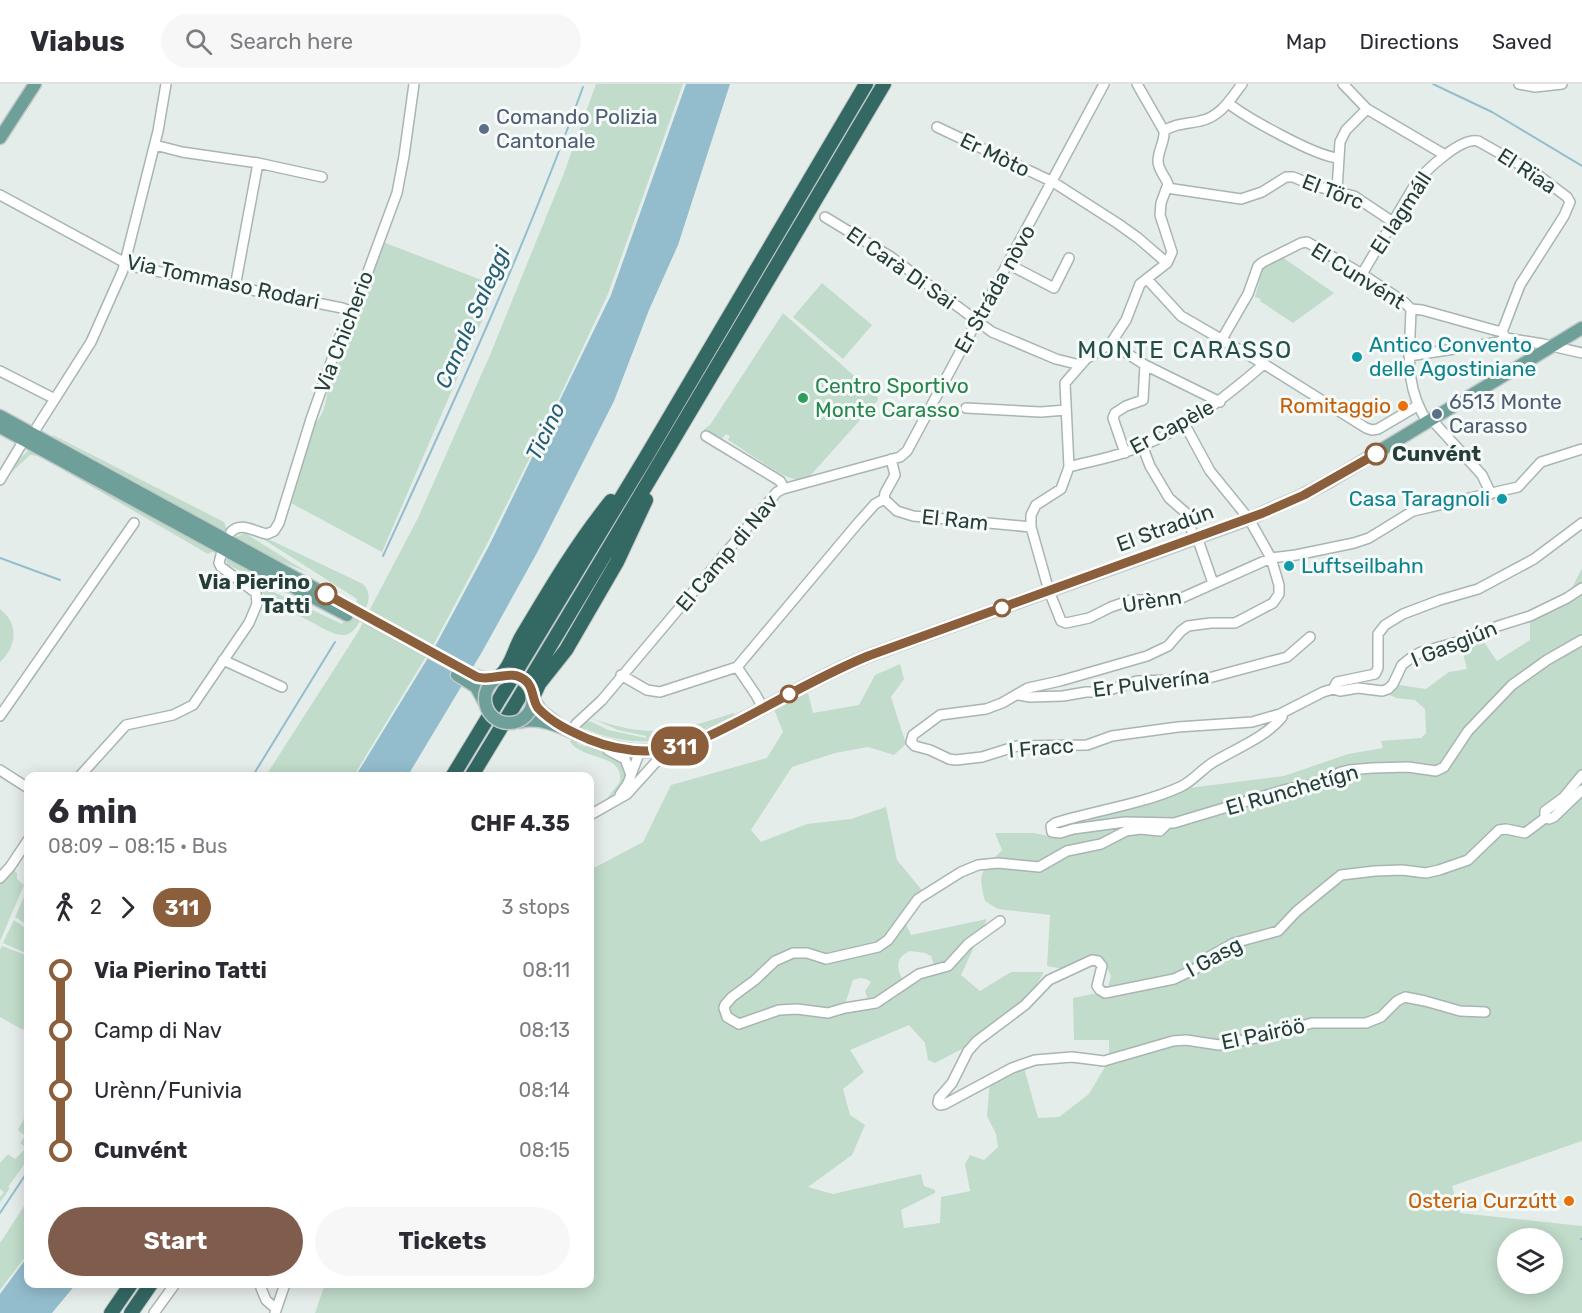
<!DOCTYPE html>
<html lang="en">
<head>
<meta charset="utf-8">
<style>
	:root { --surface:#fff; --page:#f7f7f7; --text:#2b2b33; --muted:#7c7c81; --line:#e1e1e2; --accent:#7f5c4c }
	body { margin:0; font-family:Rubik,sans-serif; background:var(--page); color:var(--text); height:100vh; display:flex; flex-direction:column; font-size:22px; white-space:nowrap }
	* { box-sizing:border-box; margin:0 }
	p { font-size:20px; color:var(--muted) }
	.icon { flex:none; width:33px; height:33px; fill:none; stroke:currentColor; stroke-width:2; stroke-linecap:round; stroke-linejoin:round }
	.map { position:relative; flex:1; overflow:hidden }
	.drawer { position:absolute; left:24px; top:688px; width:570px; height:516px; display:flex; flex-direction:column; background:var(--surface); border-radius:12px; box-shadow:0 3px 15px #0003 }
	.drawer>* { flex:none }
	.badge { padding:0 12px; border-radius:20px; font-size:21px; line-height:39px }
	.controls { position:absolute; left:1497px; top:1144px; display:grid; gap:12px }
	.controls a { display:grid; place-items:center; width:66px; height:66px; border-radius:50%; background:var(--surface); box-shadow:0 3px 15px #0003; font-size:30px }
	.map>.badge { position:absolute; translate:-50% -50%; box-shadow:0 0 0 3px #fff }
	.legs { display:flex; align-items:center; gap:9px; height:66px; padding:0 24px; font-size:20px }
	.legs p { margin-inline-start:auto }
	.headline { display:flex; align-items:center; justify-content:space-between; height:102px; padding:0 24px }
	h1 { font-size:33px; font-weight:700; line-height:45px }
	.cta { display:flex; gap:12px; margin-top:auto; padding:12px 24px }
	.cta a { flex:1; height:69px; border-radius:36px; background:var(--accent); color:#fff; font-size:24px; font-weight:700; line-height:69px; text-align:center }
	.cta a+a { background:var(--page); color:var(--text) }
	ul { padding:0 24px; list-style:none }
	li { display:flex; align-items:center; gap:21px; height:60px; font-size:22px }
	li i { display:grid; place-items:center; width:9px; height:100%; margin:0 8px; background:currentColor }
	li i::after { content:''; width:15px; height:15px; margin:-8px; border:4px solid; border-radius:50%; background:var(--surface) }
	li p { margin-inline-start:auto }
	li:first-child i { background:linear-gradient(#0000 50%,currentColor 0) }
	li:last-child i { background:linear-gradient(currentColor 50%,#0000 0) }
	header { display:flex; align-items:center; gap:36px; box-sizing:border-box; height:84px; padding:0 30px; background:var(--surface); border-bottom:2px solid var(--line) }
	header strong { font-size:28px }
	nav { display:flex; gap:33px; margin-inline-start:auto; font-size:21px }
	.search { width:420px; height:54px; background:var(--page); display:flex; align-items:center; gap:15px; box-sizing:border-box; padding:0 21px; border-radius:33px; color:var(--muted); font-size:22px }
	.map>svg:first-child { display:block }
	.green { fill:#c1dccb; fill-rule:evenodd }
	.water { fill:#93bdcd }
	.lines { fill:none; stroke-linecap:round; stroke-linejoin:round }
	.stream { stroke:#93bdcd; stroke-width:2 }
	.minor-casing { stroke:#a8b5b2; stroke-width:12 }
	.major-casing { stroke:#c2c9c8; stroke-width:15 }
	.highway-casing { stroke:#c2c9c8; stroke-width:16 }
	.minor { stroke:#fff; stroke-width:9 }
	.major { stroke:#6e9f98; stroke-width:12 }
	.highway { stroke:#346863; stroke-width:14 }
	.major-bridge-casing { stroke:#c2c9c8; stroke-width:15; stroke-linecap:butt }
	.major-bridge { stroke:#6e9f98; stroke-width:12 }
	.line-1-casing { stroke:#fff; stroke-width:14 }
	.line-1 { stroke:#8b5e3c; stroke-width:9 }
	.service-dot { fill:#5c6f8a; stroke:#f6faf8; stroke-width:2 }
	.culture-dot { fill:#0f9aa8; stroke:#f6faf8; stroke-width:2 }
	.leisure-dot { fill:#2e9e5b; stroke:#f6faf8; stroke-width:2 }
	.food-dot { fill:#e8710a; stroke:#f6faf8; stroke-width:2 }
	.stop-1-dot { fill:#fff; stroke:#8b5e3c; stroke-width:3 }
	.labels { text-anchor:middle; stroke-width:6; stroke-linejoin:round; paint-order:stroke }
	.service-label { font-size:21px; fill:#4e5e75; stroke:#f6faf8; text-anchor:start }
	.street-label { font-size:21px; fill:#263e3a; stroke:#f6faf8 }
	.culture-label { font-size:21px; fill:#0d838f; stroke:#f6faf8; text-anchor:start }
	.leisure-label { font-size:21px; fill:#27864d; stroke:#f6faf8; text-anchor:start }
	.food-label { font-size:21px; fill:#c56008; stroke:#f6faf8; text-anchor:end }
	.stop-label { font-size:21px; font-weight:bold; fill:#263e3a; stroke:#f6faf8; text-anchor:start }
	.water-label { font-size:22px; font-style:italic; fill:#255e75; stroke:#f6faf8 }
	.quarter-label { font-size:24px; letter-spacing:1.5px; fill:#234e49; stroke:#f6faf8 }
</style>
</head>
<body>
<header>
<strong>Viabus</strong>
<div class="search"><svg class="icon" aria-label="search" viewBox="0 0 24 24"><circle cx="10" cy="10" r="6"/><path d="M15 15l6 6"/></svg>Search here</div>
<nav><a>Map</a><a>Directions</a><a>Saved</a></nav>
</header>
<div class="map">
<svg width="1582" height="1229" viewBox="0 0 1582 1229">
	<rect width="100%" height="100%" fill="#e5edeb"/>
	<path class="green" d="M596,0H683L608,210L550,333L488,458L436,556L353,693H265L358,548L418,434L490,271L564,89Z
		M383,158L497,202L382,468L291,419L315,339C323,332 326,320 327,309C345,258 365,209 383,158Z
		M1282,173L1334,209L1293,239L1260,217L1261,215L1255,213L1263,183Z
		M822,199L872,241L843,275L793,233Z
		M783,229L877,312L878,316L809,393C804,394 800,396 795,395C782,394 742,364 728,356L730,352L726,350L720,357L703,346L710,341Z
		M53,351L224,438L227,446L226,448L53,352Z
		M28,367H33L216,466L208,470L39,372L30,371L12,388L19,375Z
		M249,446L363,500C369,506 370,513 367,521C363,529 358,545 350,549C336,558 309,533 295,531L229,487L342,540L357,517V515Z
		M245,449L307,488L277,476L236,453Z
		M226,472L266,494L293,512L230,482L227,481Z
		M1582,484V1057L1452,1102L1460,1129L1582,1142V1229H315L325,1200H590V786L643,758L671,701L767,674L783,648L772,620L806,601L813,629L859,621L875,591L900,580L904,595L891,613L906,660L894,671L868,663L835,669L792,683L751,746L761,758L807,740L851,735L886,723L897,776L925,810L904,836L911,851L987,835L961,891L980,907L1011,888H1044L1025,921L977,957L935,979L928,976L925,959L909,941L850,966L864,988L843,1005L850,1031L865,1041L852,1071L808,1103L833,1110L921,1090L924,1102L935,1106V1109L901,1126L904,1144L940,1139L941,1113L970,1107L965,1080L970,1071L984,1076L998,1063L996,1050L987,1032L990,996L1023,980L1038,1034L1059,1033L1089,1010L1109,976V956H1074L1073,914L1107,907L1111,892L1106,882L1098,878L1069,886L1047,882L1050,831L998,825L985,817C977,787 982,787 1002,766L995,749H1034L1058,754L1089,736L1126,722L1173,706L1284,692L1348,670L1383,664L1381,657L1421,654L1426,649L1425,625L1415,616L1396,614L1382,607L1393,600L1426,605L1449,588L1467,585L1460,557L1479,551L1497,577L1530,556V532L1567,514ZM910,867L925,869L931,872L936,889L922,894L906,902C898,888 892,875 910,867ZM860,894L866,895L871,898L865,907L871,924L845,920L853,896ZM1508,1155H1552V1200H1508Z
		M0,525C19,539 17,563 0,578Z
		M733,629L735,631C681,657 642,668 585,645L577,660C587,663 610,669 618,673C638,687 619,710 604,718L620,698C624,669 584,677 570,658L579,642L586,637L592,638L608,646L646,654V652L618,646L591,634C649,655 676,648 733,629Z
		M13,786L17,789V795L24,801L0,857V798Z
		M28,804V841L15,833Z
		M14,836L28,846V870L3,859Z
		M2,862L28,872V936L23,946L0,933V866Z
		M28,1027V1075L8,1103L10,1104L0,1118V1113L4,1108L0,1105V1079L8,1070L15,1075L26,1064L20,1059L25,1052L18,1046Z
		M28,1116V1169L0,1206V1159Z"/>
	<path class="water" d="M686,0H730L678,161L649,226L614,317L538,467L482,568L407,693H355L437,559L490,460L611,211Z
		M28,1172V1200H76L52,1229H0V1210Z"/>
	<g class="lines">
		<path class="stream" d="M1433,0L1492,28L1582,82
			M383,472C454,318 525,163 583,3
			M0,474L60,496
			M252,693L335,558
			M0,1129L28,1087
			M1581,1155H1582"/>
		<g class="minor-casing">
			<path id="minor" d="M1137,0L1164,47C1165,58 1158,66 1158,77C1158,86 1165,92 1168,100L1161,119L1160,131L1172,168L1167,179L1140,200L1126,236L1111,259L1086,275L1065,299L1069,383L1061,405L1036,421L1031,431V443L1049,507L1061,537L1066,539L1089,534L1111,523L1131,516H1177L1271,474L1296,471L1354,459L1369,454L1413,427L1518,403L1541,378L1582,365
				M1343,0L1367,25L1445,71
				M1519,0L1535,3L1562,0
				M1228,19C1247,34 1315,72 1338,74
				M937,43L1053,98L1117,139L1138,154L1167,179
				M1164,47C1176,39 1187,40 1200,37C1220,33 1230,16 1242,0
				M155,61L182,68L258,79L322,93
				M1167,104L1241,115L1262,108L1286,93H1293L1315,102L1354,112L1393,138
				M1337,106L1340,58L1346,46L1367,25
				M0,111L131,182L342,224L353,228
				M825,133L891,173L992,248L1056,275L1080,281
				M1008,180L1054,204L1069,174
				M1362,190L1416,99C1426,86 1461,53 1478,57L1538,91L1567,113L1570,118L1564,132L1520,201L1502,248
				M1147,195L1181,232L1264,280L1366,344L1372,346L1378,345L1417,322
				M235,203L258,79
				M1411,225L1422,226L1494,246L1502,248L1506,254L1543,260L1582,269
				M1222,255L1248,210L1258,182L1263,178L1301,159L1307,158L1362,190L1404,218L1411,225C1410,268 1403,301 1428,339
				M1111,259L1145,281L1220,318
				M1409,272L1499,258L1506,254
				M0,287L55,315
				M966,324L1041,328L1066,326
				M1432,336L1482,391L1491,410
				M1185,341L1210,387L1249,435L1271,474L1279,501V510L1273,519L1235,539H1211L1188,542L1181,547L1168,562L1147,572L1060,597L1028,604L1002,619L986,625L940,631L913,651L911,658L915,662L930,666L949,675L956,676L982,673L1017,662L1087,661L1112,652L1178,643L1252,638L1280,630L1282,633C1267,652 1238,664 1217,676C1203,683 1194,697 1180,703C1140,721 1096,726 1055,739L1051,742L1052,748L1060,749L1073,745L1125,738L1174,739L1284,706L1315,700L1341,688L1349,686L1372,684L1408,683L1436,687L1444,683L1468,647L1512,601L1547,576L1582,556
				M37,343L91,258L123,186L158,47L166,0
				M706,352L780,397L784,404
				M1142,361L1150,382L1169,414L1186,429L1194,454
				M1125,369L1113,334L1115,329L1126,322L1143,316L1145,281
				M1069,383C1087,378 1105,375 1123,369C1177,352 1222,316 1264,280
				M0,396L24,356
				M884,415L897,427L913,432L1031,443
				M884,415L885,409L895,391L891,375
				M231,448C241,437 255,448 267,450L274,447L279,439L311,335L341,250L353,228L397,109L404,72L414,0
				M1197,453L1213,499
				M223,576L282,603
				M737,583L858,439L875,420L884,415
				M737,583L756,611L763,624
				M621,591L647,606L660,608L737,583
				M1333,605L1340,607L1358,604L1382,607L1388,605L1393,600L1402,581L1412,573L1421,568L1472,554L1498,542L1530,532L1567,514L1582,504
				M1019,611L1030,613L1063,612L1086,608H1103L1137,597L1205,595L1287,573L1310,553
				M1280,630L1323,608L1333,605L1337,598L1375,590L1378,584V550L1385,541L1403,530L1440,516L1478,505L1534,475L1582,439
				M0,632L134,439
				M576,640L602,616L777,408L783,405L900,373L907,367L1104,0
				M608,666L625,675L631,691
				M0,686L28,704
				M79,693L126,641L173,631L193,621L249,539L257,520L256,509L221,483L219,479L221,471
				M620,711L628,699L640,667
				M590,731L627,710L655,679L674,664
				M1545,734V727L1563,714L1582,691
				M1545,734L1549,735L1554,733L1582,706
				M0,794L10,783L28,756
				M1000,837L968,860L948,882L919,890L876,919L845,924L828,929L797,925L779,926L739,940L727,933L724,924L725,921L732,913L755,896L775,877L793,869H807L826,875L878,863L888,856L918,815L961,788L978,781L998,779L1039,783L1067,767L1101,760L1126,747L1140,745L1160,747L1167,740
				M1485,928L1460,927L1425,917L1405,913L1397,917L1381,933L1366,939H1312L1265,952L1219,961L1186,956L1173,957L1104,977L1072,973L1035,976L1012,984L945,1020L940,1021L938,1019L939,1014L952,999L968,967L977,957L1025,921L1049,896L1092,876L1098,877L1102,882L1097,902L1100,906L1105,909L1174,895L1195,885L1207,874L1234,859L1278,847L1297,827L1341,791L1375,787L1402,786L1426,789L1439,786L1468,776L1499,746L1506,745L1525,749L1545,734
				M262,1200L261,1204L266,1216L276,1225
				M154,1229L175,1200
				M275,1229L285,1200"/>
		</g>
		<g class="major-casing">
			<path id="major" d="M0,54L35,0
				M0,332L473,591L487,595L497,594
				M0,343L297,505L347,531
				M457,591L476,603L485,619
				M534,616L541,627L558,640
				M520,638C546,631 574,651 598,659C615,664 634,668 652,667C689,664 721,646 754,629C792,609 828,588 868,572L1249,435L1303,411L1330,397L1582,244"/>
		</g>
		<g class="highway-casing">
			<path id="highway" d="M500,592C512,582 514,565 522,552C550,505 577,459 611,417
				M534,611L539,600L566,566L617,478L646,416
				M452,693L646,373L866,0
				M471,693C611,463 747,231 884,0
				M111,1229L131,1200
				M131,1229L151,1200"/>
		</g>
		<use href="#minor" class="minor"/>
		<use href="#major" class="major"/>
		<use href="#highway" class="highway"/>
		<g class="major-bridge-casing">
			<path id="major-bridge" d="M485 615a24 24 0 1 1 48 0a24 24 0 1 1-48 0Z"/>
		</g>
		<use href="#major-bridge" class="major-bridge"/>
	</g>
	<g class="lines">
		<g class="line-1-casing">
			<path id="line-1" d="M326,510L477,593C495,598 512,583 527,598C534,605 532,616 538,624C552,639 570,647 588,655C615,666 645,670 674,664C698,659 719,647 741,636C783,614 824,590 868,572L1263,429L1304,411L1376,370"/>
		</g>
		<use href="#line-1" class="line-1"/>
	</g>
	<g class="service-dot">
		<circle cx="484" cy="45" r="6"/>
		<circle cx="1437" cy="330" r="6"/>
	</g>
	<g class="culture-dot">
		<circle cx="1357" cy="273" r="6"/>
		<circle cx="1502" cy="415" r="6"/>
		<circle cx="1289" cy="482" r="6"/>
	</g>
	<circle class="leisure-dot" cx="803" cy="314" r="6"/>
	<g class="food-dot">
		<circle cx="1403" cy="322" r="6"/>
		<circle cx="1569" cy="1117" r="6"/>
	</g>
	<g class="stop-1-dot">
		<circle cx="1376" cy="370" r="10"/>
		<circle cx="326" cy="510" r="10"/>
		<circle cx="1002" cy="524" r="8"/>
		<circle cx="789" cy="610" r="8"/>
	</g>
	<g class="labels">
		<g class="service-label">
			<text x="496" y="40">Comando Polizia<tspan x="496" dy="24">Cantonale</tspan></text>
			<text x="1449" y="325">6513 Monte<tspan x="1449" dy="24">Carasso</tspan></text>
		</g>
		<g class="street-label">
			<text transform="translate(995 71) rotate(26)" y="7">Er Mòto</text>
			<text transform="translate(1527 87) rotate(33)" y="7">El Rïaa</text>
			<text transform="translate(1333 108) rotate(21)" y="7">El Törc</text>
			<text transform="translate(1401 129) rotate(-57)" y="7">El Iagmáll</text>
			<text transform="translate(901 184) rotate(35)" y="7">El Carà Di Sai</text>
			<text transform="translate(1358 192) rotate(32)" y="7">El Cunvént</text>
			<text transform="translate(223 198) rotate(12)" y="7">Via Tommaso Rodari</text>
			<text transform="translate(995 205) rotate(-61)" y="7">Er Stráda nòvo</text>
			<text transform="translate(344 248) rotate(-69)" y="7">Via Chicherio</text>
			<text transform="translate(1172 343) rotate(-28)" y="7">Er Capèle</text>
			<text transform="translate(955 436) rotate(6)" y="7">El Ram</text>
			<text transform="translate(1165 444) rotate(-20)" y="7">El Stradún</text>
			<text transform="translate(727 469) rotate(-50)" y="7">El Camp di Nav</text>
			<text transform="translate(1152 517) rotate(-9)" y="7">Urènn</text>
			<text transform="translate(1454 560) rotate(-22)" y="7">I Gasgiún</text>
			<text transform="translate(1151 599) rotate(-7)" y="7">Er Pulverína</text>
			<text transform="translate(1041 664) rotate(-5)" y="7">I Fracc</text>
			<text transform="translate(1292 706) rotate(-16)" y="7">El Runchetígn</text>
			<text transform="translate(1214 873) rotate(-29)" y="7">I Gasg</text>
			<text transform="translate(1263 950) rotate(-12)" y="7">El Pairöö</text>
		</g>
		<g class="culture-label">
			<text x="1369" y="268">Antico Convento<tspan x="1369" dy="24">delle Agostiniane</tspan></text>
			<text x="1490" y="422" text-anchor="end">Casa Taragnoli</text>
			<text x="1301" y="489">Luftseilbahn</text>
		</g>
		<g class="leisure-label">
			<text x="815" y="309">Centro Sportivo<tspan x="815" dy="24">Monte Carasso</tspan></text>
		</g>
		<g class="food-label">
			<text x="1391" y="329">Romitaggio</text>
			<text x="1557" y="1124">Osteria Curzútt</text>
		</g>
		<g class="stop-label">
			<text x="1392" y="377">Cunvént</text>
			<text x="310" y="505" text-anchor="end">Via Pierino<tspan x="310" dy="24">Tatti</tspan></text>
		</g>
		<g class="water-label">
			<text transform="translate(472 233) rotate(-66)" y="8">Canale Saleggi</text>
			<text transform="translate(545 347) rotate(-64)" y="8">Ticino</text>
		</g>
		<g class="quarter-label">
			<text x="1185" y="274">MONTE CARASSO</text>
		</g>
	</g>
</svg>
<div class="controls">
<a><svg class="icon" aria-label="layers" viewBox="0 0 24 24"><path d="M12 4l9 5-9 5-9-5zM3 14l9 5 9-5"/></svg></a>
</div>
<b class="badge" style="left:680px;top:662px;background:#8b5e3c;color:#fff">311</b>
<section class="drawer">
<div class="headline"><div><h1>6 min</h1><p>08:09 – 08:15 · Bus</p></div><b>CHF 4.35</b></div>
<div class="legs"><svg class="icon" aria-label="walk" viewBox="0 0 24 24"><circle cx="13" cy="4" r="2"/><path d="M13 8l-2 6 4 7M11 14l-3 7M7 12l3-4h3l4 4"/></svg>2<svg class="icon" aria-label="forward" viewBox="0 0 24 24"><path d="M9 5l7 7-7 7"/></svg><b class="badge" style="background:#8b5e3c;color:#fff">311</b><p>3 stops</p></div>
<ul>
<li><i style="color:#8b5e3c"></i><b>Via Pierino Tatti</b><p>08:11</p></li>
<li><i style="color:#8b5e3c"></i><span>Camp di Nav</span><p>08:13</p></li>
<li><i style="color:#8b5e3c"></i><span>Urènn/Funivia</span><p>08:14</p></li>
<li><i style="color:#8b5e3c"></i><b>Cunvént</b><p>08:15</p></li>
</ul>
<div class="cta"><a>Start</a><a>Tickets</a></div>
</section>
</div>
</body>
</html>
